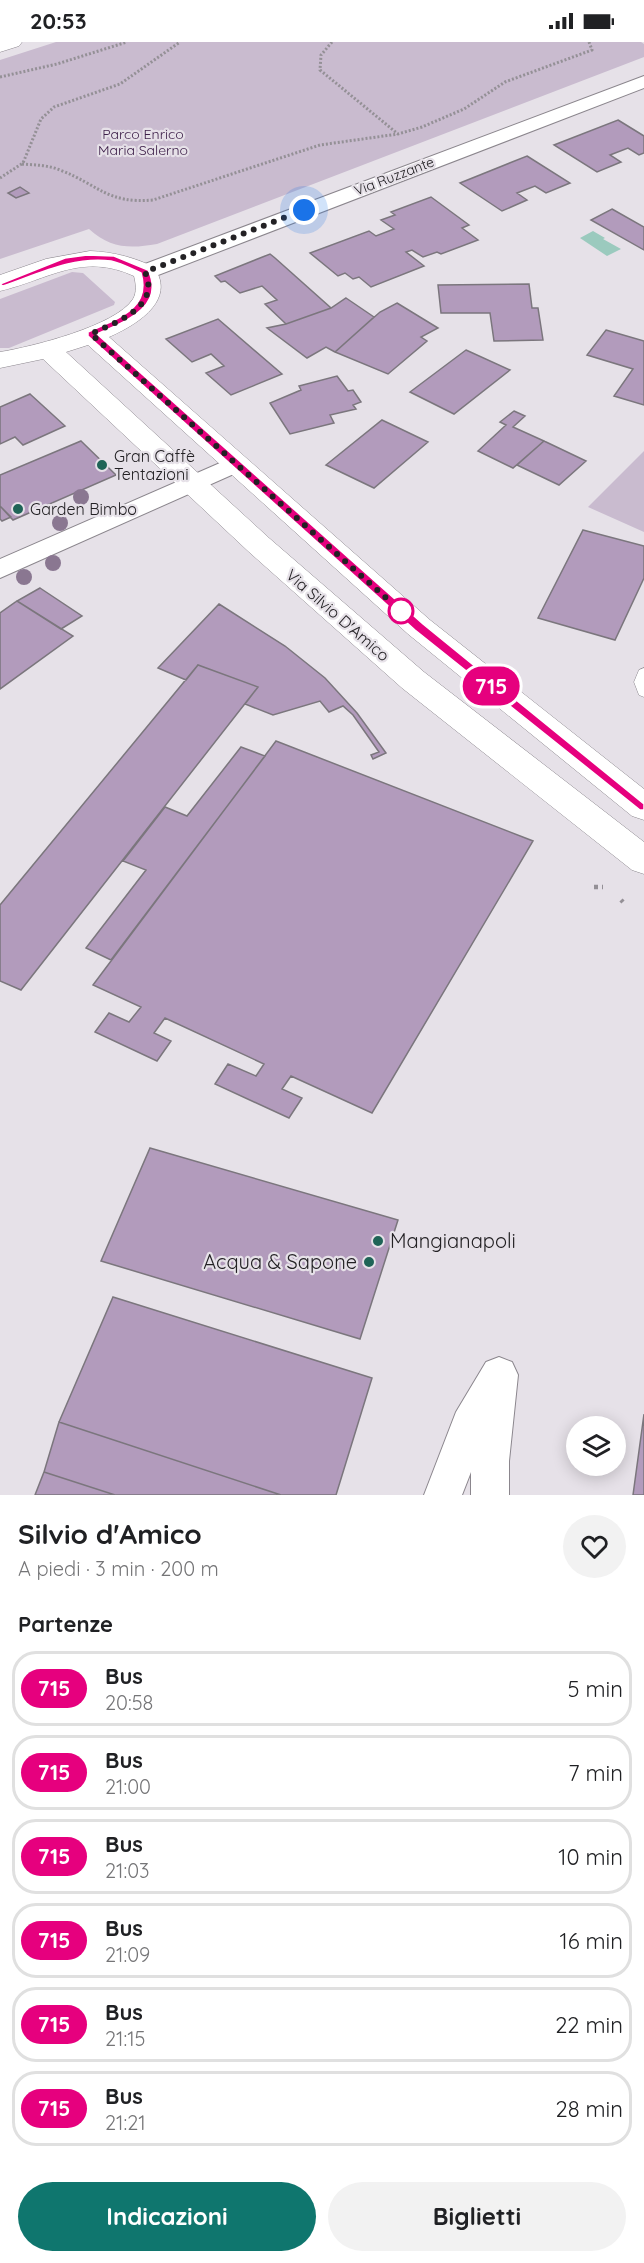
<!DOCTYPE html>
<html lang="it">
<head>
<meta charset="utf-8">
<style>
	:root { --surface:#fff; --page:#f2f2f2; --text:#202124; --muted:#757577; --line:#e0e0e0; --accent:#0f766e }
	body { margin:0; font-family:Quicksand,sans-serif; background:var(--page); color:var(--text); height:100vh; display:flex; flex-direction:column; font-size:22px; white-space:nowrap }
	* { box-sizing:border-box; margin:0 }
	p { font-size:20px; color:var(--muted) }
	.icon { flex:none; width:33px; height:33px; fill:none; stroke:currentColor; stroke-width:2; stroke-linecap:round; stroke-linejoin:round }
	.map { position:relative; height:1453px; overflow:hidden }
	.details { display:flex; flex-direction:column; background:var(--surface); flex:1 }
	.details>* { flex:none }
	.badge { padding:0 12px; border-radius:20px; font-size:21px; line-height:39px }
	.controls { position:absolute; left:566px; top:1374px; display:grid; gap:12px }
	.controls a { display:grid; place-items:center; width:60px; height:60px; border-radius:50%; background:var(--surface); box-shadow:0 3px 15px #0003; font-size:30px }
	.you { position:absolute; width:30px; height:30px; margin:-15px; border:4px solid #fff; border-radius:50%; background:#1a73e8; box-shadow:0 0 0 9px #1a73e833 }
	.map>.badge { position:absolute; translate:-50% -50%; box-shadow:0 0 0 3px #fff }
	h2 { padding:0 18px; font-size:22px; line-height:54px }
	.round { display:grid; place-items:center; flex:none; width:63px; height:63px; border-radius:32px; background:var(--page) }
	.summary { display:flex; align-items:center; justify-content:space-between; height:102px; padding:0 18px }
	h1 { font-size:28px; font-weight:800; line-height:45px }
	.cta { display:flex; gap:12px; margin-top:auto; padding:12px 18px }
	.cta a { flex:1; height:69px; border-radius:36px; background:var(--accent); color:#fff; font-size:24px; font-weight:800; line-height:69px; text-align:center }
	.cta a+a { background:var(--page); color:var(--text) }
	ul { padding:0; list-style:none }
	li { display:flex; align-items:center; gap:18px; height:75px; margin:0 12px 9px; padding:0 6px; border:3px solid var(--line); border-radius:24px }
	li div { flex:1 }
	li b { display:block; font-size:22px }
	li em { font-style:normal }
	li .badge { min-width:66px; font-weight:700; text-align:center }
	.status { display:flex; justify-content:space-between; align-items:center; height:42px; padding:0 30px; background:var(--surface); direction:ltr }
	.status svg { height:16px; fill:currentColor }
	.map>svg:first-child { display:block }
	.green { fill:#c9bbcf }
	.water { fill:#9bcabe }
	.building { fill:#b29bbc; stroke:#7b767d; stroke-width:1.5 }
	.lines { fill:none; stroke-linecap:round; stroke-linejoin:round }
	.service-casing { stroke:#8b868d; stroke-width:1 }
	.minor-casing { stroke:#8b868d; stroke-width:2 }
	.tertiary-casing { stroke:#8b868d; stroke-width:1 }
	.secondary-casing { stroke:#8b868d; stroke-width:1 }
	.path-far1 { stroke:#949096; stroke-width:3; stroke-dasharray:2 2; stroke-linecap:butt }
	.path { stroke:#949096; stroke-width:4.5; stroke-dasharray:4 4; stroke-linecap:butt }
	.service { fill:#fff; fill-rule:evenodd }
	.minor { fill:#fff; fill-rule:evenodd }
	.tertiary { fill:#fff; fill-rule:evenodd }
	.secondary { fill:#fff; fill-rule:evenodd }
	.tree { fill:#8a7791 }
	.line { fill:#e6007e; stroke:#fff; stroke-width:1.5 }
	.walk { stroke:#232124; stroke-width:6; stroke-dasharray:0 10.8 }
	.poi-dot { fill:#1f6457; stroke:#e6e1e8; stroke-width:2 }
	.stop-dot { fill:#fff; stroke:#e6007e; stroke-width:3 }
	.labels { text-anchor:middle; stroke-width:4.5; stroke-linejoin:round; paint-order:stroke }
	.far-park-label { font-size:14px; fill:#3e204a; stroke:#e6e1e8 }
	.far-street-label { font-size:14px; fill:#232124; stroke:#e6e1e8 }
	.poi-label { font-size:16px; fill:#232124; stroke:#e6e1e8; text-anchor:start }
	.street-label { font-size:16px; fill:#232124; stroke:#e6e1e8 }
	.near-poi-label { font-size:20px; fill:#232124; stroke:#e6e1e8; text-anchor:start }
</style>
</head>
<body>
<div class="status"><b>20:53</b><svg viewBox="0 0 49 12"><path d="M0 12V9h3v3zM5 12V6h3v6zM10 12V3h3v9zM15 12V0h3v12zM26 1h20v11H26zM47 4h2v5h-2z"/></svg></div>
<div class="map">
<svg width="644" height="1453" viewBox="0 0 644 1453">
	<rect width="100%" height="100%" fill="#e6e1e8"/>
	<path class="green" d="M56,0H641L644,2V15L157,202C129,207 110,206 89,187L0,217V18Z
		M72,230L83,231L115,260L114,263L9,306H0V257Z
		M644,409V490L588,465Z"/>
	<path class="water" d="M593,189L605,196L603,197L621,207L607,214L580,196Z"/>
	<path class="building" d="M618,78L644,94V111L639,113L628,106L610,113L621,120L597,130L554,103Z
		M527,114L570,141L546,151L535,144L517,151L527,158L502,169L460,141Z
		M20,145L29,151L16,156L8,151Z
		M431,155L469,183L462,186L478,198L441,212L437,210L423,215L412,208L406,210L424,224L371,245L359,235L353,237L345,231L338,234L310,211L369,189L376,194L394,187L381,178L395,173L391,170Z
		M612,167L644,185V208L591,178Z
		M270,212L275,216L331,266L286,282L265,262L277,258L262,244L240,251L225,239L221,240L215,234Z
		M529,242L532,266H538L543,298L494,299L490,271H441L438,243Z
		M346,256L374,275L335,310L326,305L307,316L267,286L286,282L331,266Z
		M397,261L438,286L421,295L427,299L388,332L335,310L380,270Z
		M218,277L282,332L231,353L206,331L224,324L211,312L192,320L166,297Z
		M606,288L644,299V363L614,354L633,327L587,313Z
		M466,308L510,328L454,372L410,350Z
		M337,334L348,349L353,348L361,360L353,363L356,367L330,373L334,381L290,392L270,361L301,348L299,344Z
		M30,352L65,384L23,403L15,395L0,402V365Z
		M514,369L525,374L513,385L544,399L513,426L478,409L506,383L500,380Z
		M382,378L428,400L374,446L326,423Z
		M81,399L116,433L13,478L0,464V433Z
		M544,399L586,419L559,443L517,423Z
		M0,464L11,475L2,479L0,477Z
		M583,488L644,504V536L615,598L538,576Z
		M40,546L82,574L61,587L17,559Z
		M17,559L73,594L0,647V571Z
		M219,562L285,604L325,636L357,671L386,711L373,717L371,713L379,710L353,673L343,664L329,670L320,659L273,673L245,662L258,645L198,623L186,638L158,626Z
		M198,623L258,645L21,948L0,939V863Z
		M276,699L533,799L372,1071L291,1034L282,1047L302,1056L289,1076L215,1042L228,1022L256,1034L264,1022L165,976L154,991L171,999L157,1019L95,990L109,971L129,980L141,965L93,943Z
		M241,705L265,714L111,918L86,906L146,828L123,819L165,765L187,774Z
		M150,1106L398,1178L360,1297L101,1219Z
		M113,1255L372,1336L336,1453H281L59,1380Z
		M644,1372V1453H633Z
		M59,1380L281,1453H115L44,1430Z
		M44,1430L115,1453H35Z"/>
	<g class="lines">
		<g class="service-casing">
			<path id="service" d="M644,626V655L639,653L634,640L639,628Z"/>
		</g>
		<g class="minor-casing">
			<path id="minor" d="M644,34V46L153,235L145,236L137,235L134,230L137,225Z
				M236,414L245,417L248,422L245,427L0,536V517Z
				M499,1315L512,1320L518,1333L509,1419V1453H471V1430L462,1453H424L456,1370L486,1320Z"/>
		</g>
		<g class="tertiary-casing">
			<path id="tertiary" d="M90,209C113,210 133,215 154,225C177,259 136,283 109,295L430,578L644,747V778L632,774L408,592L88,303L66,310L269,496L424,630L644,800V832L632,828L402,646L249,510L43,317L0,326V310C31,305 116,284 133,257C137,250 136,242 134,234C82,210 50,237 0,249V233L46,217Z"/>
		</g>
		<g class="secondary-casing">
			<path id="secondary" d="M0,0H22L19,4L0,10Z"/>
		</g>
		<path class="path-far1" d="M332,0L321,13L320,28L398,92
			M0,35L57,22L127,0
			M22,122C35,123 48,123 60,128C99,143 107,162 153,158L320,103L398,92L422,85L464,67L505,40L592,8L589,0
			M0,136L23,121L41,77L54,65L120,42L180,0"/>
		<path class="path" d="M594,845H603
			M621,858L623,860"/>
		<use href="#service" class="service"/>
		<use href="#minor" class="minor"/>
		<use href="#tertiary" class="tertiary"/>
		<use href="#secondary" class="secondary"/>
	</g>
	<g class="tree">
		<circle cx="81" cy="455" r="8"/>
		<circle cx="60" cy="481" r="8"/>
		<circle cx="53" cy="521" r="8"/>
		<circle cx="24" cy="535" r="8"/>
	</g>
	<path class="line" d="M87,213L114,214L148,228C166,265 124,280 97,292L423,582L644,762V768H640L415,588L88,294V290C115,277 152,268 141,231C132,227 121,221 111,219C73,214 38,232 3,244L0,242L65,216Z"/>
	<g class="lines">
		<path class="walk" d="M304,168L145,230C161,265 116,280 91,292L403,571L401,569"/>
	</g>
	<g class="poi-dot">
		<circle cx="102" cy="423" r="6"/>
		<circle cx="18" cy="467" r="6"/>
		<circle cx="378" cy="1199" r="6"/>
		<circle cx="369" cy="1220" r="6"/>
	</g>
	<circle class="stop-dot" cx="401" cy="569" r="12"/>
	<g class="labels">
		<g class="far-park-label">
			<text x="143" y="97">Parco Enrico<tspan x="143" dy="16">Maria Salerno</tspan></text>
		</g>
		<g class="far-street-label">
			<text transform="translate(394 134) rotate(-21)" y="5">Via Ruzzante</text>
		</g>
		<g class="poi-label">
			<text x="114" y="420">Gran Caffè<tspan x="114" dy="18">Tentazioni</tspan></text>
			<text x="30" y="473">Garden Bimbo</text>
		</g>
		<g class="street-label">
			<text transform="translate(338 573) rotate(41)" y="6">Via Silvio D'Amico</text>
		</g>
		<g class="near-poi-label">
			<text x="390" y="1206">Mangianapoli</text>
			<text x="357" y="1227" text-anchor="end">Acqua &amp; Sapone</text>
		</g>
	</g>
</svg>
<div class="controls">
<a><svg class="icon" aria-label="layers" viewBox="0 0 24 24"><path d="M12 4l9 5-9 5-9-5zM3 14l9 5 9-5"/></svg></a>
</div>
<div class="you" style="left:304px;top:168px"></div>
<b class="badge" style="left:491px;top:644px;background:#e6007e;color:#fff">715</b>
</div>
<section class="details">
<div class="summary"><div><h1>Silvio d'Amico</h1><p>A piedi · 3 min · 200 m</p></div><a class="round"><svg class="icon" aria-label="heart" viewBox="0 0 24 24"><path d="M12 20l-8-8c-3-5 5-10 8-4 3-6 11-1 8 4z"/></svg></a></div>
<h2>Partenze</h2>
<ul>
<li><span class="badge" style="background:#e6007e;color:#fff">715</span><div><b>Bus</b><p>20:58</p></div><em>5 min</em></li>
<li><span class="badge" style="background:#e6007e;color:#fff">715</span><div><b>Bus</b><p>21:00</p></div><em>7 min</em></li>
<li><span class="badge" style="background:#e6007e;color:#fff">715</span><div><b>Bus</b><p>21:03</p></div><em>10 min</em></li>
<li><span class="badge" style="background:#e6007e;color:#fff">715</span><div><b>Bus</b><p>21:09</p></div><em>16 min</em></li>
<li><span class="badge" style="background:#e6007e;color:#fff">715</span><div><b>Bus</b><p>21:15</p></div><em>22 min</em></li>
<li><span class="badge" style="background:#e6007e;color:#fff">715</span><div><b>Bus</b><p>21:21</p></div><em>28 min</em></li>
</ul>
<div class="cta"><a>Indicazioni</a><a>Biglietti</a></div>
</section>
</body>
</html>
